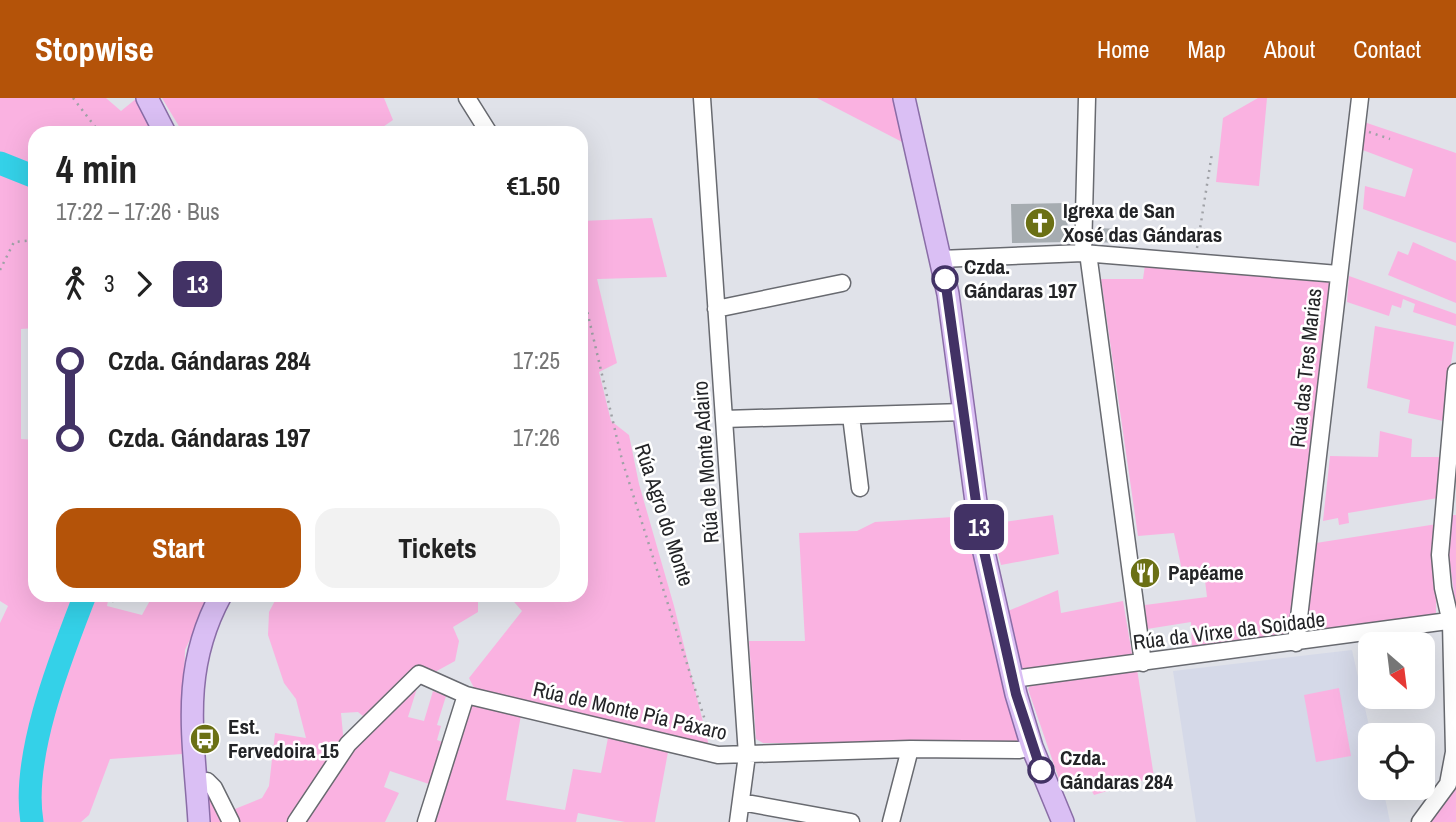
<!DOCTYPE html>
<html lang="en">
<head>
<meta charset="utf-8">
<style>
	:root { --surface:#fff; --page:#f2f2f2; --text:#222; --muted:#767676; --accent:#b45309 }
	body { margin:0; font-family:"Archivo Narrow",sans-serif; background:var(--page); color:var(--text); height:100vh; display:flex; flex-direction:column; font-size:26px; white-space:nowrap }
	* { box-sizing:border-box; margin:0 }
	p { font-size:23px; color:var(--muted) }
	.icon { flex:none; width:38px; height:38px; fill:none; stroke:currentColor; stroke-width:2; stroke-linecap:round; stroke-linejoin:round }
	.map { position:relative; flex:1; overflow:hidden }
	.panel { position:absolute; left:28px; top:28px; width:560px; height:476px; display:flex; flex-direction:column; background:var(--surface); border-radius:21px; box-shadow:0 7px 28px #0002 }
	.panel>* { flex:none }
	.badge { padding:0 14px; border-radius:10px; font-size:24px; line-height:46px }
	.needle { width:46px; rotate:152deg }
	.fabs { position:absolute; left:1358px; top:534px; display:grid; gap:14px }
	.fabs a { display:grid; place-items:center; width:77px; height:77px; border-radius:14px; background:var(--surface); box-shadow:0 7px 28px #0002; font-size:35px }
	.map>.badge { position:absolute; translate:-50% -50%; box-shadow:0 0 0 4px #fff }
	.legs { display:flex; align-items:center; gap:10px; height:77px; padding:0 28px; font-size:23px }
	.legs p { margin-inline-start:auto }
	.head { display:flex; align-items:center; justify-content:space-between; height:119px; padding:0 28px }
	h1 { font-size:38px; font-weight:800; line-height:52px }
	.primary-button { display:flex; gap:14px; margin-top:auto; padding:14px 28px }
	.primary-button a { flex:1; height:80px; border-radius:21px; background:var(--accent); color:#fff; font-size:28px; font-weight:800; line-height:80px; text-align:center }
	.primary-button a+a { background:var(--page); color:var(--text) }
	ul { padding:0 28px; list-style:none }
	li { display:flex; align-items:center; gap:24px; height:77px; font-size:26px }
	li i { display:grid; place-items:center; width:10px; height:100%; margin:0 9px; background:currentColor }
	li i::after { content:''; width:18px; height:18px; margin:-9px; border:5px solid; border-radius:50%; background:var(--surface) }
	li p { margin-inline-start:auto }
	li:first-child i { background:linear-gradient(#0000 50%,currentColor 0) }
	li:last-child i { background:linear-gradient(currentColor 50%,#0000 0) }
	header { display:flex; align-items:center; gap:42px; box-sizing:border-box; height:98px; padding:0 35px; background:var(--accent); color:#fff }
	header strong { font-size:33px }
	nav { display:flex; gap:38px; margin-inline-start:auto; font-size:24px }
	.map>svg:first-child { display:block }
	.built { fill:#d5d9e8 }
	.green { fill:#fab2e1 }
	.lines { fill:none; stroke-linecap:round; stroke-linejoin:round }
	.river { stroke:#34d1e8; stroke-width:23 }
	.building { fill:#a6acb1 }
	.minor-casing { stroke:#686a70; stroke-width:19 }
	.major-casing { stroke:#8a6da7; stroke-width:24 }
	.path { stroke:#a0a2a7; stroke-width:2.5; stroke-dasharray:2 5; stroke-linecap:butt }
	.minor { stroke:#fff; stroke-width:16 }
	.major { stroke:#dabff4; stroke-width:21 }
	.line-1-casing { stroke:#fff; stroke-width:16 }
	.line-1 { stroke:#423265; stroke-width:10 }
	.stop-1-dot { fill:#fff; stroke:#423265; stroke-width:3.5 }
	.labels { text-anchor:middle; stroke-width:5; stroke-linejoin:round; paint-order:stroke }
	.poi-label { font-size:21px; font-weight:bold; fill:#232427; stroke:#fff; text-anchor:start }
	.stop-label { font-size:21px; font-weight:bold; fill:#232427; stroke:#fff; text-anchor:start }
	.street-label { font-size:21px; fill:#232427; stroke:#fff }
</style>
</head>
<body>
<header>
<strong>Stopwise</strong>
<nav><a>Home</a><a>Map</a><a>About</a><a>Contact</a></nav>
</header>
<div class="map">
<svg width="1456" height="724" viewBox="0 0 1456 724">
	<rect width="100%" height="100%" fill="#e0e2e9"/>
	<path class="built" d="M1352,552L1371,637L1370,690H1383L1390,724H1196L1173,573Z"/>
	<path class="green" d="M0,0H106L121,13L137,0L153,35H35V230L21,231V341L35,342V497H109L107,508L142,517L153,497H211L185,552L182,656L110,661L89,717L81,724H0V525L8,508L0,503Z
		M162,0H384L393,22L374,35H183Z
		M817,0H896L906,46Z
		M1258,0H1267L1259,88L1216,84L1223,20Z
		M1364,24L1456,55V145L1363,111L1365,88L1405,99L1413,71L1360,51Z
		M652,120L667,179L597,181L617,265L599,274L611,323L629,337L639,386L674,508L709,648L476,594L469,580L522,513L508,497H581V123Z
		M1413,144L1456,163V205L1388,177L1398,153L1408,157Z
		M1145,167L1330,183L1304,421L1288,536L1192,551L1191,524L1147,531L1145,507L1207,499L1204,474L1183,477L1174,435L1138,438L1101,181H1143Z
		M1349,178L1456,216V228L1413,214L1415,206L1403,201L1401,210L1392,207L1389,218L1347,204Z
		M1375,228L1454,244L1443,323L1408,315L1410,302L1367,290Z
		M1380,333L1412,341L1411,359H1440L1438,400L1348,415L1349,425L1339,427L1338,420L1323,423L1330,358L1378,359Z
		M1053,417L1059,456L1001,467L990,426Z
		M1452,417H1456V510L1449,458Z
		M969,418L978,478L1020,645H763L756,641L749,543H805L799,435L857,433L875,424Z
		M1437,426L1436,516L1318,535L1306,528L1316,445Z
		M1058,492L1061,515L1123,503L1132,556L1126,560L1022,574L1008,513Z
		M278,497H478V514L453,529L459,543L455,563L393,597L363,618L358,614L341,615L344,647L290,724H236L230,713L262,700L269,688L275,635L306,640L296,601L284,585L268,537L269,514Z
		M1137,571L1154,679L1094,697L1088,686L1063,693L1028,591L1031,586Z
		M418,587L408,619L424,623L433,593L446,598L437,627L441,628L437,642L445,645L432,687L390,673L384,689L399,695L385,724H300L356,640Z
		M1339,590L1351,658L1316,664L1304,597Z
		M471,607L521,617L506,702L565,712L573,671L601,675L608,640L668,654L655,724H625L578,715L576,724H432Z
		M1456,669V724H1431L1451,697Z
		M206,696H214L228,724H208Z"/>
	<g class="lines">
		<path class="river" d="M0,65L35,79
			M32,724C21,658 61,559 85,497"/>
	</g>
	<path class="building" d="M1067,105L1068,144L1012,145L1011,106Z
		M1098,130L1119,131L1118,145L1097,144Z"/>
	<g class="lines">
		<g class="minor-casing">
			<path id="minor" d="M467,0L489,35
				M702,0L747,657L738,724
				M1083,155L1087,0
				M1088,155L1143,565
				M940,161L1083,155L1338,176
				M716,211L842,185
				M851,318L860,390
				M724,321L964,314
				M1296,545L1360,0
				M1013,581L1456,522
				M197,685L207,683L214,690L231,724
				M741,704L851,724
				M296,724L348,646L419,576L466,597L718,657L910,651L1019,652L1032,649
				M426,724L466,597
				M891,724L910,651
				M1420,724L1448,686L1454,654L1451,525L1443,490L1440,457L1456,274"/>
		</g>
		<g class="major-casing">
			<path id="major" d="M147,0L165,35
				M904,0L948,196L981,441L1016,596L1032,649L1063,724
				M199,724C194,641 179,574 221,497"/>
		</g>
		<path class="path" d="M73,0L100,35
			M1369,34L1390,41
			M1197,150L1212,55
			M0,172L14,144L35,142
			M581,187L622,362L711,641
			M112,504L115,497"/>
		<use href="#minor" class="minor"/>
		<use href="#major" class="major"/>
	</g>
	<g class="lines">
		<g class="line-1-casing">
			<path id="line-1" d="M945,181L981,440L1016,596L1041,672"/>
		</g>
		<use href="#line-1" class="line-1"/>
	</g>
	<defs>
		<g id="church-disc" transform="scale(1.575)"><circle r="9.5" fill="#6b7015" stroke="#fff"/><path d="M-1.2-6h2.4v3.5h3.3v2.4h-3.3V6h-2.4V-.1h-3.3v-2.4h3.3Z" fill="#fff"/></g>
		<g id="restaurant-disc" transform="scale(1.575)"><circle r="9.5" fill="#6b7015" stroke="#fff"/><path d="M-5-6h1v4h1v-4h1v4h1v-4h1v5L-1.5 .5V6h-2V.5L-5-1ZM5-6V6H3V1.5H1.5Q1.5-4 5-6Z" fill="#fff"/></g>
		<g id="bus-disc" transform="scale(1.575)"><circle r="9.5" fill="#6b7015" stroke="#fff"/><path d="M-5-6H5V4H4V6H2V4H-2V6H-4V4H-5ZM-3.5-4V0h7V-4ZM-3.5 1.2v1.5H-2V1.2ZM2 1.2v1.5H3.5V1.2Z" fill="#fff"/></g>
	</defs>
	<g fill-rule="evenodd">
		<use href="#church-disc" x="1040" y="125"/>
		<use href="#restaurant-disc" x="1145" y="475"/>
		<use href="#bus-disc" x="205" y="641"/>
	</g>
	<g class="stop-1-dot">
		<circle cx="945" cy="181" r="12"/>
		<circle cx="1041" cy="672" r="12"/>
	</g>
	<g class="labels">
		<g class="poi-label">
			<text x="1063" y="120">Igrexa de San<tspan x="1063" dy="24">Xosé das Gándaras</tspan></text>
			<text x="1168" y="482">Papéame</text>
			<text x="228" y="636">Est.<tspan x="228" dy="24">Fervedoira 15</tspan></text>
		</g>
		<g class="stop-label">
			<text x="964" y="176">Czda.<tspan x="964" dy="24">Gándaras 197</tspan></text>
			<text x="1060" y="667">Czda.<tspan x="1060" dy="24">Gándaras 284</tspan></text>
		</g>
		<g class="street-label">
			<text transform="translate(1306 270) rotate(-84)" y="7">Rúa das Tres Marias</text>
			<text transform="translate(706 364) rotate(-94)" y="7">Rúa de Monte Adairo</text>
			<text transform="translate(664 417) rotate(72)" y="7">Rúa Agro do Monte</text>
			<text transform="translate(1229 533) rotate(-7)" y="7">Rúa da Virxe da Soidade</text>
			<text transform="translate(630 613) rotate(13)" y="7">Rúa de Monte Pía Páxaro</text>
		</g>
	</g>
</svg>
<div class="fabs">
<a><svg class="needle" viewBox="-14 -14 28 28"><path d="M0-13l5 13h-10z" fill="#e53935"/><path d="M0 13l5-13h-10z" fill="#767676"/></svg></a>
<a><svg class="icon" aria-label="locate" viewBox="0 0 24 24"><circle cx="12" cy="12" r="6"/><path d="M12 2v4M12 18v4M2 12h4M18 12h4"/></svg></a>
</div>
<b class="badge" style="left:979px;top:429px;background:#423265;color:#fff">13</b>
<section class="panel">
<div class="head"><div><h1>4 min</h1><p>17:22 – 17:26 · Bus</p></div><b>€1.50</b></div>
<div class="legs"><svg class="icon" aria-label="walk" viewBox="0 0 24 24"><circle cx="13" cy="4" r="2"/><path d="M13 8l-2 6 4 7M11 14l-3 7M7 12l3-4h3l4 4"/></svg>3<svg class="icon" aria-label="forward" viewBox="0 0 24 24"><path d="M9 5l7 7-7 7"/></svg><b class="badge" style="background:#423265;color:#fff">13</b></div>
<ul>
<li><i style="color:#423265"></i><b>Czda. Gándaras 284</b><p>17:25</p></li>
<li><i style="color:#423265"></i><b>Czda. Gándaras 197</b><p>17:26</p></li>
</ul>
<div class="primary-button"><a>Start</a><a>Tickets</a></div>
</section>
</div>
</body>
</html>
